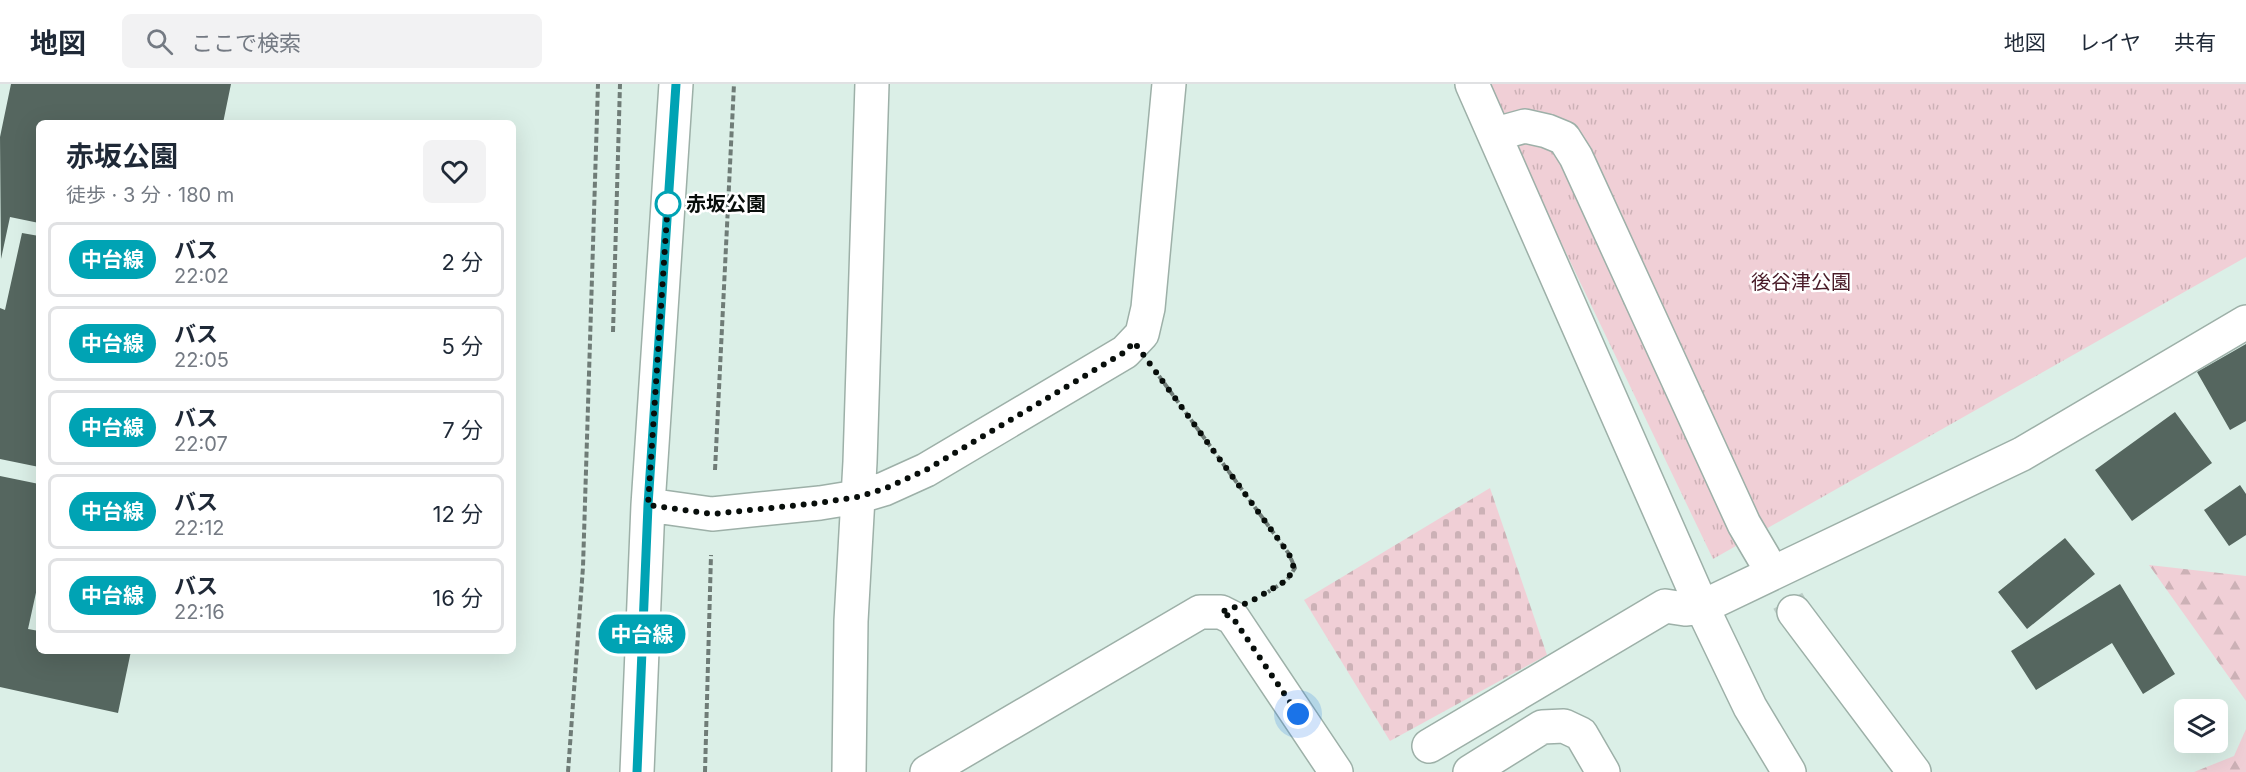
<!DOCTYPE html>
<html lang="ja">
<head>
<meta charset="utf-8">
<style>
	:root { --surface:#fff; --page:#f2f2f3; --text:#1f2937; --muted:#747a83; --line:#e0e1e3 }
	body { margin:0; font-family:Inter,"Noto Sans JP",sans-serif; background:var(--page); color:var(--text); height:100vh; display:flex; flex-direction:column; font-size:22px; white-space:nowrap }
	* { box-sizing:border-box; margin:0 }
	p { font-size:20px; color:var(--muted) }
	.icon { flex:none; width:33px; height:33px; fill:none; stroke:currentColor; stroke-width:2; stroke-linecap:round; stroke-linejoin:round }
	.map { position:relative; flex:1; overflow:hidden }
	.panel { position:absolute; left:36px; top:36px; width:480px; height:534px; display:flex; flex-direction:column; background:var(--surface); border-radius:9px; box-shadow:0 6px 24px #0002 }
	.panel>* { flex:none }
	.badge { padding:0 12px; border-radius:20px; font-size:21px; line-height:39px }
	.tools { position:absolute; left:2174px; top:615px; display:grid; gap:12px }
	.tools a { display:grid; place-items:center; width:54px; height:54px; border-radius:9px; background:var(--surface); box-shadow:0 6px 24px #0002; font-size:30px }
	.you { position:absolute; width:30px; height:30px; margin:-15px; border:4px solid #fff; border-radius:50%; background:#1a73e8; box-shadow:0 0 0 9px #1a73e833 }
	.map>.badge { position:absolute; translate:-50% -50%; box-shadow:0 0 0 3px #fff }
	.round { display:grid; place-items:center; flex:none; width:63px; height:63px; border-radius:9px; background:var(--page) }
	.headline { display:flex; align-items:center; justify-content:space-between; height:102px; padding:0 30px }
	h1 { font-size:28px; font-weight:700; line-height:45px }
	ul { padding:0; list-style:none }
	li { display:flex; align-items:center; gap:18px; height:75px; margin:0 12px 9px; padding:0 18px; border:3px solid var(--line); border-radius:9px }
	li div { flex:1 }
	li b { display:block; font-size:22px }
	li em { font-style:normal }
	li .badge { min-width:66px; font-weight:700; text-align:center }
	header { display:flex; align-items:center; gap:36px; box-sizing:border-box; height:84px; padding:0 30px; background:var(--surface); border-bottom:2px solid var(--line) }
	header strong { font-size:28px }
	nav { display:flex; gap:33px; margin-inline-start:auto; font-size:21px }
	.search { width:420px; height:54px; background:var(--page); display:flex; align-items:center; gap:15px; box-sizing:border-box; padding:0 21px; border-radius:9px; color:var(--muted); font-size:22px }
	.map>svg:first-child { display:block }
	.grass { fill:url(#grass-tufts) }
	.forest { fill:url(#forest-firs) }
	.cemetery { fill:url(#cemetery-stones) }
	.building { fill:#55665f }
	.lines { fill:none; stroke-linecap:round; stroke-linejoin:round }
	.minor-tunnel { stroke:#bbcdc6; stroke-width:33; stroke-dasharray:33 16; stroke-linecap:butt }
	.minor-casing { stroke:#9db0a8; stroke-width:36 }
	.path { stroke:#6f7c77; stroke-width:4; stroke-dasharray:6 3; stroke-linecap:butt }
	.minor { stroke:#fff; stroke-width:33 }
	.line-casing { stroke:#fff; stroke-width:14 }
	.line { stroke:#00a3b4; stroke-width:9 }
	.walk { stroke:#080e0b; stroke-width:6; stroke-dasharray:0 10.8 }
	.stop-dot { fill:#fff; stroke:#00a3b4; stroke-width:3 }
	.labels { text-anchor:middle; stroke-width:5; stroke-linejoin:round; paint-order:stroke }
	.stop-label { font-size:20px; font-weight:bold; fill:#080e0b; stroke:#fff; text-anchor:start }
	.park-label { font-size:20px; fill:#491b28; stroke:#fff }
</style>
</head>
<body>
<header>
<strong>地図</strong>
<div class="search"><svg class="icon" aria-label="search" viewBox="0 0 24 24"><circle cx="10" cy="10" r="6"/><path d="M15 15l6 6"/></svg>ここで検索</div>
<nav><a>地図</a><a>レイヤ</a><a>共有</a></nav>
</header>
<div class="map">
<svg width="2246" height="688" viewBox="0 0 2246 688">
	<defs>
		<pattern id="grass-tufts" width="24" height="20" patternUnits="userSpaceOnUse" patternTransform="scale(1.5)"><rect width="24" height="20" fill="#f0cfd6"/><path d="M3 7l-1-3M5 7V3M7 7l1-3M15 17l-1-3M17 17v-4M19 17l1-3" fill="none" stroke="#ccb1b6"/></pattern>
		<pattern id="forest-firs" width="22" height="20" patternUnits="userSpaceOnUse" patternTransform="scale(1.5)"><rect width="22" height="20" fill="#f0cfd6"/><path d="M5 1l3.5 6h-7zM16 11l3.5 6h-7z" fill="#ccb1b6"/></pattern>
		<pattern id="cemetery-stones" width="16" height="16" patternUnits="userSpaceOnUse" patternTransform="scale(1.5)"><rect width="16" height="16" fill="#f0cfd6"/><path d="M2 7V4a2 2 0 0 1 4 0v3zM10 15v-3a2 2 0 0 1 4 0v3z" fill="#ccb1b6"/></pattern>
	</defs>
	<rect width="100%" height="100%" fill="#dbefe7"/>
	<path class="grass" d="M1485,0H2246V173L1713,475Z"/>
	<path class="forest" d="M2149,481L2246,492V617Z
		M2246,645V688H2194L2234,672Z"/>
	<path class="cemetery" d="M1490,404L1547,571L1390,657L1304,516Z"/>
	<path class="building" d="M11,0H231L223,39H39V139L10,133L1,175L0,53Z
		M22,149L39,152V383L0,375V224L5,226Z
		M2246,260V337L2230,346L2197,288Z
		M2175,328L2212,379L2132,437L2095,386Z
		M0,392L39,400V495L28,545L39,547V567H131L118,629L0,603Z
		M2240,401L2246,410V451L2229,462L2204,426Z
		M2065,454L2095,490L2027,545L1998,508Z
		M2120,500L2175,590L2143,610L2112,559L2036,606L2011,567Z"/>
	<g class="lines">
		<path class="minor-tunnel" d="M1764,474L1794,528"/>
		<g class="minor-casing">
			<path id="minor" d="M1472,0L1702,523L1750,623L1789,688
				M1496,50L1525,42L1547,47L1564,54L1576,73L1744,440L1764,474
				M648,421L712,430L820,419L857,413L884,405L926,386L1125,268L1142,250L1148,224L1169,0
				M1794,528L1914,688
				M1429,662L1665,522L1685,525L1702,523L2022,370L2246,238
				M637,688L648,421L676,0
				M849,688L851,537L860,378L872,0
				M927,688L1200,528H1221L1233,534L1336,688
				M1470,688L1542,643L1564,642L1581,650L1603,688"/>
		</g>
		<path class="path" d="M613,248L620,0
			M1159,292L1289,470L1295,484L1287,496L1268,508
			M715,386L734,0
			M568,688L583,483L598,0
			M705,688L711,471"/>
		<use href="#minor" class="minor"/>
	</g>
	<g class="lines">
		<g class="line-casing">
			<path id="line" d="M637,688L648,421L676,0"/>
		</g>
		<use href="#line" class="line"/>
		<path class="walk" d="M668,120V117L648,421L712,430L819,419L857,413L884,405L926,386L1125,268L1134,258L1289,470L1294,484L1287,496L1250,518L1221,528L1233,534L1298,630"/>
	</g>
	<circle class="stop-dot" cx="668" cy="120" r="12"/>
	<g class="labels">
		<g class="stop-label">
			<text x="686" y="127">赤坂公園</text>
		</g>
		<g class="park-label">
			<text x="1801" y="205">後谷津公園</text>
		</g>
	</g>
</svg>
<div class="tools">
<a><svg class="icon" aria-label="layers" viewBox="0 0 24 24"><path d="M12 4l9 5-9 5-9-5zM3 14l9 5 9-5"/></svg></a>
</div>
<div class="you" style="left:1298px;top:630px"></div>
<b class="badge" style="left:642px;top:550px;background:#00a3b4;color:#fff">中台線</b>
<section class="panel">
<div class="headline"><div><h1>赤坂公園</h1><p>徒歩 · 3 分 · 180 m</p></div><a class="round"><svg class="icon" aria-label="heart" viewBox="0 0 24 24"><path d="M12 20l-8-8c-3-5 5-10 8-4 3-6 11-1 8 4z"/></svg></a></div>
<ul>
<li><span class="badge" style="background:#00a3b4;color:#fff">中台線</span><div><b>バス</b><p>22:02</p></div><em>2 分</em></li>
<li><span class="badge" style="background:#00a3b4;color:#fff">中台線</span><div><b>バス</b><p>22:05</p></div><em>5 分</em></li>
<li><span class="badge" style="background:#00a3b4;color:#fff">中台線</span><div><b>バス</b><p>22:07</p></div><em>7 分</em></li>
<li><span class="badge" style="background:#00a3b4;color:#fff">中台線</span><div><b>バス</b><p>22:12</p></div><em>12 分</em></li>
<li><span class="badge" style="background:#00a3b4;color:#fff">中台線</span><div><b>バス</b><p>22:16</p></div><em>16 分</em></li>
</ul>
</section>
</div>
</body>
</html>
